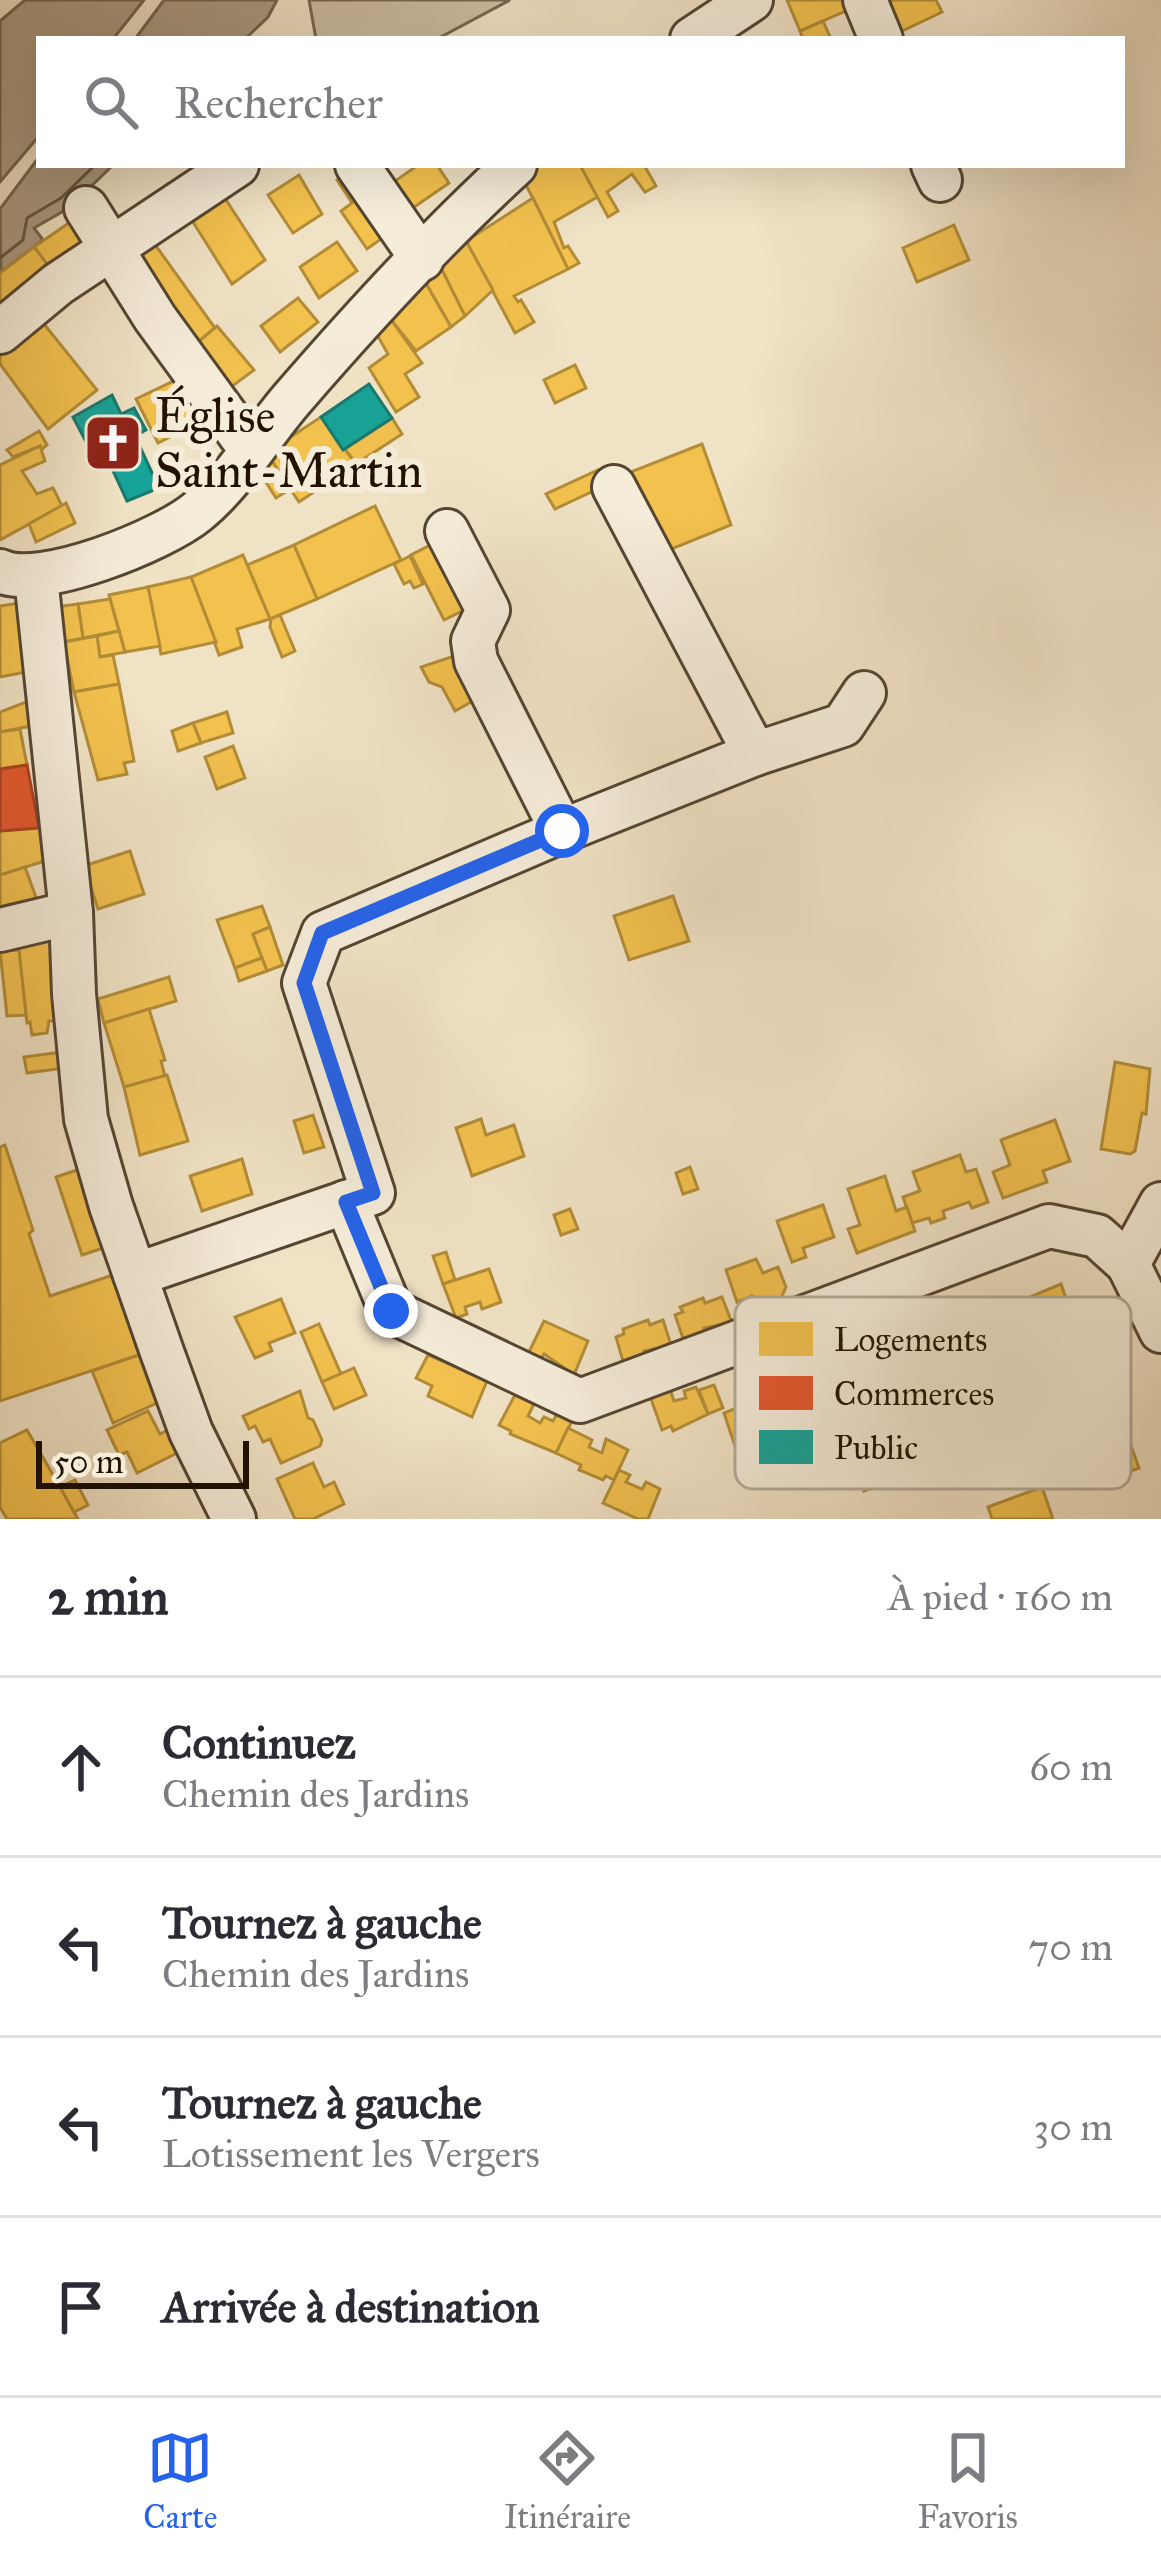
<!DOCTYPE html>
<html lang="fr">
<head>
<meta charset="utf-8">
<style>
	:root { --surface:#fff; --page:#f7f7f7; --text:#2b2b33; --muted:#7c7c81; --line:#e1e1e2; --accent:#2563eb }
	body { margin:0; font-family:"IM FELL Great Primer",serif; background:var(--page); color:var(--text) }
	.scale { position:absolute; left:36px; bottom:30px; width:213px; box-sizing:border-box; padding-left:12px; border:6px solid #211201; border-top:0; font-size:33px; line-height:42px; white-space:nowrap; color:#211201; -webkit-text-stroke:9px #f5ecd9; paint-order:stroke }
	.stop { position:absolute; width:36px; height:36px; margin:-27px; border:9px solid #2563eb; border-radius:50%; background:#fff }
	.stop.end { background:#2563eb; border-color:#fff; box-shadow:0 3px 12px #0008 }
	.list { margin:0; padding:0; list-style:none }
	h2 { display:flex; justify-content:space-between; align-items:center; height:156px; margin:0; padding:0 48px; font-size:51px }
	h2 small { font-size:39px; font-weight:400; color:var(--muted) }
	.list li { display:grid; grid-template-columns:78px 1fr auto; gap:36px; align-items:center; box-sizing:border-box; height:180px; padding:0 48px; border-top:3px solid var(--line) }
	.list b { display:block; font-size:45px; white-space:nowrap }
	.list p { margin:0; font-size:39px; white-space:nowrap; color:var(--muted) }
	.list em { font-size:39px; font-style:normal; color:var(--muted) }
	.icon { flex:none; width:66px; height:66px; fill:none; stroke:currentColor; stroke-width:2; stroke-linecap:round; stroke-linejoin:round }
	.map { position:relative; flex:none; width:1161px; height:1519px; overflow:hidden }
	.search { position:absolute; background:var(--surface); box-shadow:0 12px 48px #0002; left:36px; right:36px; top:36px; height:132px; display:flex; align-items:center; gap:30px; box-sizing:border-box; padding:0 42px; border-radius:0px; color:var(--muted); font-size:45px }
	.sheet { height:876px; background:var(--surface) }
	nav { display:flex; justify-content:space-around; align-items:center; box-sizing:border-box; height:168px; border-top:3px solid var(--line); background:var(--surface); font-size:33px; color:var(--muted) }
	nav a { display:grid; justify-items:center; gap:6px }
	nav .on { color:var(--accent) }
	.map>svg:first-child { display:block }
</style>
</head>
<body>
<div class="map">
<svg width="1161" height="1519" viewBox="0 0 1161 1519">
	<rect width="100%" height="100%" fill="#f0e2c5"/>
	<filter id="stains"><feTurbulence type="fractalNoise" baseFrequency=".00167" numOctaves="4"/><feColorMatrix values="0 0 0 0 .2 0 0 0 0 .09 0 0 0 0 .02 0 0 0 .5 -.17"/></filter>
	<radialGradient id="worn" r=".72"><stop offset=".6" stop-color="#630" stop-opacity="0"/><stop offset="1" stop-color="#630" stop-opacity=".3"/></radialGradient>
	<polygon fill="#cdbfa4" stroke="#776852" stroke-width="3" points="309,0 510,0 437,39 316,39"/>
	<g fill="#aa9b82" stroke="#73644e" stroke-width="3">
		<polygon points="25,0 144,0 113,39 39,39 39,136 0,182 0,21"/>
		<polygon points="164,0 277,0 268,17 245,39 135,39"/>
		<polygon points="39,157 39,165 113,165 69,208 34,228 43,240 1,272 0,209"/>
	</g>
	<g fill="#f2c14e" stroke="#b38c37" stroke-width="3">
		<polygon points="787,0 854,0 857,6 800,31"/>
		<polygon points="888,0 936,0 942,12 902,31"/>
		<polygon points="823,21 831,39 803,39 800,31"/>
		<polygon points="418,165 437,165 449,183 410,210 391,184"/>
		<polygon points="538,165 580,165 599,196 554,222 564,248 568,246 579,263 568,269 522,177"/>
		<polygon points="580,165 644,165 656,186 645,192 632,174 607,192 618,211 608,217"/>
		<polygon points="352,170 394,230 367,249 341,211 352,203 337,180"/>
		<polygon points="299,175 322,214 293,233 268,195"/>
		<polygon points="219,189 265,260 232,284 186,211"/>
		<polygon points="533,198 568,269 514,296 518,302 521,300 534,322 515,333 466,241"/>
		<polygon points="76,218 98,240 53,272 34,247"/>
		<polygon points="954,225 969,260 917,282 903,248"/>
		<polygon points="151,239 215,328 197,343 123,260"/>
		<polygon points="466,241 493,290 465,316 440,266"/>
		<polygon points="337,242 357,271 319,298 300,267"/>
		<polygon points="34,247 53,272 0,313 0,273"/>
		<polygon points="440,266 465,316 451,327 424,280"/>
		<polygon points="424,280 451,327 416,351 389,317"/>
		<polygon points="298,298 318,322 280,352 261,326"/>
		<polygon points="389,317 422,363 405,374 419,397 396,412 369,368 388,354 375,331"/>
		<polygon points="40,319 97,390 48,429 0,364 0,348"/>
		<polygon points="217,326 254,370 231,387 197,343"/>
		<polygon points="575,365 586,388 555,403 544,380"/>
		<polygon points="182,377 205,419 158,443 136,399"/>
		<polygon points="321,417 356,464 299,502 266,453"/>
		<polygon points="392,418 402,434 356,464 345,449"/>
		<polygon points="39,431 47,445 41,450 40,446 13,457 7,450"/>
		<polygon points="702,444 731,525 659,554 628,473"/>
		<polygon points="40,446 45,461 22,471 37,494 53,488 62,506 0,540 0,465"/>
		<polygon points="269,456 290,489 276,498 255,465"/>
		<polygon points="598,470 606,485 555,509 546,494"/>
		<polygon points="66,503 75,523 36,542 29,524"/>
		<polygon points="375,506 401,560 317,599 294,545"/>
		<polygon points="440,540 474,605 444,620 411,555"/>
		<polygon points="294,545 317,599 270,619 247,565"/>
		<polygon points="243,555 270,619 237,629 242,647 219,655 191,577"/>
		<polygon points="410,556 423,584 414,588 410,581 404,584 394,564"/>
		<polygon points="191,577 216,642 161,654 148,587"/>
		<polygon points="148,587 160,646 125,652 109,595"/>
		<polygon points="110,599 119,631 83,638 78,604"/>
		<polygon points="20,603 31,671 0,677 0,606"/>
		<polygon points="78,604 83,638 64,642 56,607"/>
		<polygon points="280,615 295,651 282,657 270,627 271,619"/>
		<polygon points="119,631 125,652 100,657 97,636"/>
		<polygon points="97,636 100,657 113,655 119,684 74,692 64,642"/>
		<polygon points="460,654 482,696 455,711 442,687 429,682 421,667"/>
		<polygon points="119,684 134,761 124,763 127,774 98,780 74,692"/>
		<polygon points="26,702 31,726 0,732 0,712"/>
		<polygon points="227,712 233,733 201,743 193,723"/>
		<polygon points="193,723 201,743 178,751 172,731"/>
		<polygon points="20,729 27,765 0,769 0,732"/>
		<polygon points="233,746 245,778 217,789 205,757"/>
		<polygon points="39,828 45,861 0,875 0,831"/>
		<polygon points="130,851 144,894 98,909 84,866"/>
		<polygon points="25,867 38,903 0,916 0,875"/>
		<polygon points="673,896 689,941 629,960 614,916"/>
		<polygon points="262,906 270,927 253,934 262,958 235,968 217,920"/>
		<polygon points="270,927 283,965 267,971 253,934"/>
		<polygon points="54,932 62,1021 49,1021 47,1033 32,1035 30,1022 27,1023 17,937"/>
		<polygon points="19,950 26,1015 7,1016 0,951"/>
		<polygon points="262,958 267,971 239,981 235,968"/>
		<polygon points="169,977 176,1001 104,1023 98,999"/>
		<polygon points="149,1009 165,1060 161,1061 165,1076 124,1087 104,1023"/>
		<polygon points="62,1052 64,1068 27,1073 24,1057"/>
		<polygon points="1115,1062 1150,1069 1146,1114 1142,1113 1135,1151 1130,1154 1101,1149"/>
		<polygon points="167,1075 188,1141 140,1155 124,1087"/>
		<polygon points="313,1115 324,1147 304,1153 294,1121"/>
		<polygon points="481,1119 486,1135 514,1125 524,1156 472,1176 456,1128"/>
		<polygon points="1055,1120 1070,1161 1043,1171 1047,1182 1003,1198 993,1172 1010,1165 1001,1140"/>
		<polygon points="5,1145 33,1230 29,1234 50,1296 113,1275 139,1355 0,1401 0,1147"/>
		<polygon points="960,1155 966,1172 976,1169 988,1202 972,1208 969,1202 943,1211 945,1218 931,1223 929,1218 912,1223 903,1197 920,1191 913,1172"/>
		<polygon points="242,1159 252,1194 202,1211 190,1176"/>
		<polygon points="690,1167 698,1189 683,1194 676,1173"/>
		<polygon points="83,1168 109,1246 82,1255 56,1177"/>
		<polygon points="885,1176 896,1211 907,1207 915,1231 857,1253 848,1229 860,1225 848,1189"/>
		<polygon points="823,1205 834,1237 803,1248 806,1257 792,1262 777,1221"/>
		<polygon points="570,1209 578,1229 561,1235 554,1215"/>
		<polygon points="446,1252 455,1280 443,1284 433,1256"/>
		<polygon points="756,1259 763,1273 778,1267 786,1287 777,1308 752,1296 737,1302 726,1270"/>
		<polygon points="489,1269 501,1302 482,1309 480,1302 465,1307 467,1314 456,1318 443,1284"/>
		<polygon points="1061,1284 1082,1344 1046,1357 1025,1299"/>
		<polygon points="722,1297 732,1323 704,1328 707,1340 686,1347 675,1315 683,1312 680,1307 703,1298 705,1303"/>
		<polygon points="281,1299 295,1333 269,1343 272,1351 255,1358 235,1317"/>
		<polygon points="648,1320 650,1325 663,1320 671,1345 644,1351 648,1360 625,1368 616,1337 624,1334 623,1329"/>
		<polygon points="544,1321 588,1341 574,1375 544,1354 541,1359 529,1352"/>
		<polygon points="319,1324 341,1374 322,1382 301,1332"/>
		<polygon points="139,1355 157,1403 113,1423 92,1371"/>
		<polygon points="428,1355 487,1381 472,1417 428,1396 432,1386 416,1378"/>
		<polygon points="354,1368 366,1395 334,1409 322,1382"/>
		<polygon points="714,1385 723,1408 708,1414 699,1390"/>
		<polygon points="782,1385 796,1426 735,1446 724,1413 739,1407 736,1401"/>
		<polygon points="696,1387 708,1414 673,1431 671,1426 662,1430 650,1396 670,1389 674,1401 686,1398 684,1391"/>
		<polygon points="300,1391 308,1418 313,1420 322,1440 320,1446 281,1463 270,1439 263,1442 255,1426 249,1429 243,1416"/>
		<polygon points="515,1395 534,1404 528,1416 540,1423 544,1417 553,1421 557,1414 572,1421 556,1453 510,1434 511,1431 499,1425"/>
		<polygon points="148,1411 160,1434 172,1428 181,1451 137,1473 127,1452 119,1455 107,1430"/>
		<polygon points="1114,1417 1119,1432 1125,1429 1139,1468 1098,1483 1089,1442 1078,1446 1073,1432"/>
		<polygon points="568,1428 592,1440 589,1447 602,1453 606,1439 628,1450 614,1480 606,1476 603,1480 579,1470 581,1465 556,1453"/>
		<polygon points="27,1430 60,1487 78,1519 7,1519 0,1507 0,1443"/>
		<polygon points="882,1448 892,1481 864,1491 854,1458"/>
		<polygon points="313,1463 324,1487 334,1482 344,1504 313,1519 295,1519 277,1479"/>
		<polygon points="619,1470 630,1475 626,1482 642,1489 646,1482 660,1489 648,1519 638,1519 603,1503"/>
		<polygon points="75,1480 88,1505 74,1512 60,1487"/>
		<polygon points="1042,1487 1053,1519 992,1519 988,1507"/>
	</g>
	<polygon fill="#e4572e" stroke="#aa4220" stroke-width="3" points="27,765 39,828 0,831 0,769"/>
	<g fill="#17a398" stroke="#1a786b" stroke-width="3">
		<polygon points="369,384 392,418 343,450 321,417"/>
		<polygon points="112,395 121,414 134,408 146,430 135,436 159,488 127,501 103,449 93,455 73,417"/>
	</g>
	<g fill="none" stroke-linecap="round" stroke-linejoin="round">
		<polyline stroke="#665642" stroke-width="3" points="0,258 23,240 27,218 61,198 95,165"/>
		<defs>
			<g id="minor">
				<polyline points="865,0 881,39"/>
				<polyline points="692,39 751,0"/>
				<polyline points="357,165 422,259"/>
				<polyline points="933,165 940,180"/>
				<polyline points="86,208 155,318 251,450"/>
				<polyline points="0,332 58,284 237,165"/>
				<polyline points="614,487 755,754"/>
				<polyline points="447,531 488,610 473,641 476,661 562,831"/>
				<path d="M0 571C40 590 163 540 197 512 234 482 261 435 292 399 362 318 436 237 515 165"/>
				<polyline points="36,577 71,913 74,994 86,1119 111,1206 162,1352 191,1432 234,1519"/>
				<polyline points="0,930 71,913"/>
				<polyline points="346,1202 391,1311 580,1401 1049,1226 1097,1236 1128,1264"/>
				<polyline points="1161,1204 1128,1264 1161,1331"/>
				<polyline points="135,1275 373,1193 304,983 323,933 562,831 755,754 843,725 864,693"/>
			</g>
		</defs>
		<use href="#minor" stroke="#554632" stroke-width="48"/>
		<use href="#minor" stroke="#f5ecd9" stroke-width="42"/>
	</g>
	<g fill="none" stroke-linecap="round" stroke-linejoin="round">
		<polyline stroke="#2563eb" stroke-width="15" points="391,1311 346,1202 373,1193 304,983 322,933 562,831"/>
	</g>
	<defs>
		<symbol id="church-square" viewBox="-11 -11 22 22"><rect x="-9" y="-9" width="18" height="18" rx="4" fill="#8f2418" stroke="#f5ecd9"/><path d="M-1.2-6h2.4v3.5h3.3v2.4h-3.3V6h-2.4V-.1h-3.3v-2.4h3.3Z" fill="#fff"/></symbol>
	</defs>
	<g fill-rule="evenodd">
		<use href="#church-square" x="80" y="410" width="66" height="66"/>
	</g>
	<g text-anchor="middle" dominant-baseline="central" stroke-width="12" stroke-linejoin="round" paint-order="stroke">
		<g font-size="48" fill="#211201" stroke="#f5ecd9" text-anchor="start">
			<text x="155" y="415">Église<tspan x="155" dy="55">Saint-Martin</tspan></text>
		</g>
	</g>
	<rect x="735" y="1297" width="396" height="192" rx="18" fill="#f5ecd9" stroke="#b5ab98" stroke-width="3"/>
	<rect x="759" y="1322" width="54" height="34" fill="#f2c14e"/>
	<rect x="759" y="1376" width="54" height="34" fill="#e4572e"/>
	<rect x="759" y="1430" width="54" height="34" fill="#17a398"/>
	<g font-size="33" fill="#211201">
		<text x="834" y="1351">Logements</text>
		<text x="834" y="1405">Commerces</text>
		<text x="834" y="1459">Public</text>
	</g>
	<rect width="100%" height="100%" filter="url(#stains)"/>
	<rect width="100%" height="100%" fill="url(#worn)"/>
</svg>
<div class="scale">50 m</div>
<div class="stop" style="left:562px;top:831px"></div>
<div class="stop end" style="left:391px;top:1311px"></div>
<div class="search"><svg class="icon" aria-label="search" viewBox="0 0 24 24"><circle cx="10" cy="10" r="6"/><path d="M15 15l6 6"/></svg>Rechercher</div>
</div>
<section class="sheet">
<h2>2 min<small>À pied · 160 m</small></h2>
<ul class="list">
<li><svg class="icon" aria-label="ahead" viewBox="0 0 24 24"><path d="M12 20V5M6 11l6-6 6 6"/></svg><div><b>Continuez</b><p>Chemin des Jardins</p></div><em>60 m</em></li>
<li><svg class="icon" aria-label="left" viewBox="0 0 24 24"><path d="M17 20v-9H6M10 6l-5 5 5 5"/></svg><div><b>Tournez à gauche</b><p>Chemin des Jardins</p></div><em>70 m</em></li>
<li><svg class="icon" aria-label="left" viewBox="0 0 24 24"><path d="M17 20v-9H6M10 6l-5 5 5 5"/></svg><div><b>Tournez à gauche</b><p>Lotissement les Vergers</p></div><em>30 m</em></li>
<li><svg class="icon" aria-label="arrive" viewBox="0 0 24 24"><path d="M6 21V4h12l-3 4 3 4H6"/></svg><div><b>Arrivée à destination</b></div></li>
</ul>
</section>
<nav>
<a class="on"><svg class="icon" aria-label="map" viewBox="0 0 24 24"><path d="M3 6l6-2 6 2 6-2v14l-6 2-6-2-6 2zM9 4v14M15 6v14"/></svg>Carte</a>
<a><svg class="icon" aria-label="directions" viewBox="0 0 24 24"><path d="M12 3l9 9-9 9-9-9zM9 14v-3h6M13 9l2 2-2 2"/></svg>Itinéraire</a>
<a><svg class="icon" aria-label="saved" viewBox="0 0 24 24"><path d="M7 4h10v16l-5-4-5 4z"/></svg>Favoris</a>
</nav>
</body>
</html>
